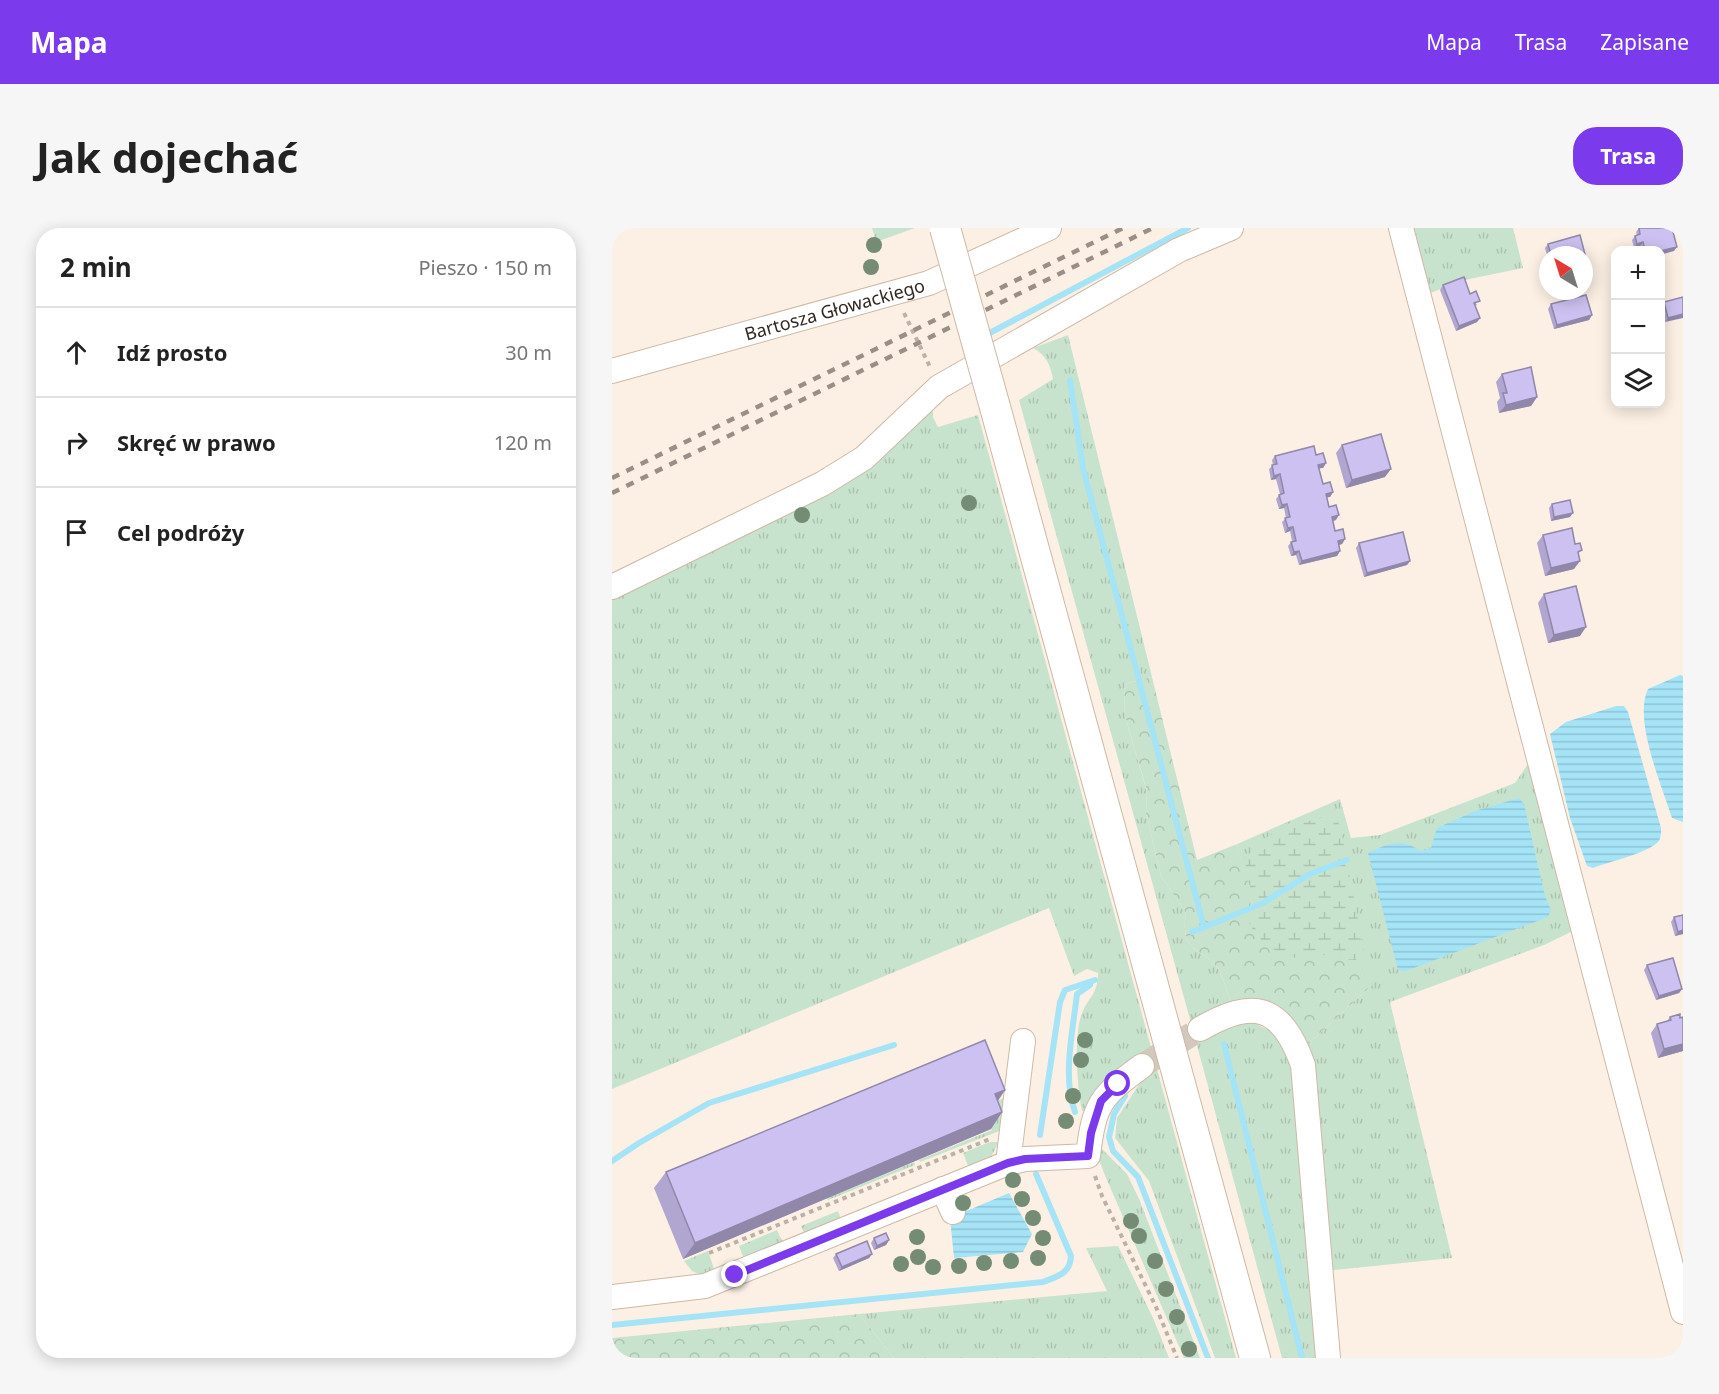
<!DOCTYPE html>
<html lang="pl">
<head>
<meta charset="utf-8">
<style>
	:root { --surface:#fff; --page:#f6f6f6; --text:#222; --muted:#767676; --line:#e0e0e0; --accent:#7c3aed }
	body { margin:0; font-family:"Noto Sans",sans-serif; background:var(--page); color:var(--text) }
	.controls { position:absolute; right:18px; top:18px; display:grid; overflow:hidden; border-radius:12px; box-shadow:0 3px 15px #0003 }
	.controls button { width:54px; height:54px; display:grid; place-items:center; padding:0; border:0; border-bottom:2px solid var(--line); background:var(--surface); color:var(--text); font:30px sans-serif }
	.compass { position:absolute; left:927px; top:18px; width:54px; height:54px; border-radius:50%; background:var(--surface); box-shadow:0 3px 15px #0003; rotate:322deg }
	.stop { position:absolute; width:18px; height:18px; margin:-14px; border:4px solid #7c3aed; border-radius:50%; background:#fff }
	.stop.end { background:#7c3aed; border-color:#fff; box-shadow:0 2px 6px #0008 }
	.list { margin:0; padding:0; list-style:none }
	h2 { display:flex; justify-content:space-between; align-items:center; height:78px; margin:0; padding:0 24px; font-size:26px }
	h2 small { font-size:20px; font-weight:400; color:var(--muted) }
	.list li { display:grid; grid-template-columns:39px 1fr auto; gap:18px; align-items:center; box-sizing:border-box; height:90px; padding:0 24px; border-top:2px solid var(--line) }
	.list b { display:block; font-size:22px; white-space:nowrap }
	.list em { font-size:20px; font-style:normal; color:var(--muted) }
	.icon { flex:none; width:33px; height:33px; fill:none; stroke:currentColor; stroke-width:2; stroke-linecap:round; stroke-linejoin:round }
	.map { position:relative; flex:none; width:1071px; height:1130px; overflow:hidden; border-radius:24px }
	header { display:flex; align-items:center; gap:36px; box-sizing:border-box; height:84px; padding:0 30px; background:var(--accent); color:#fff }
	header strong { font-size:28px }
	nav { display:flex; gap:33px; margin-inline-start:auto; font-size:21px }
	.intro { display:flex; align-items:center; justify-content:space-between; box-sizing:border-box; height:144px; padding:0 36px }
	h1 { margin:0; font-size:42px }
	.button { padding:15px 27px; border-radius:24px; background:var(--accent); color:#fff; font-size:21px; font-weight:700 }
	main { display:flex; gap:36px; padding:0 36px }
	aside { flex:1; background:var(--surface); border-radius:24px; box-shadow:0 3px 15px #0003 }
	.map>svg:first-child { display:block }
</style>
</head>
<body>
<header>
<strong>Mapa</strong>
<nav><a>Mapa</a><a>Trasa</a><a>Zapisane</a></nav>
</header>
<div class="intro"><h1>Jak dojechać</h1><a class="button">Trasa</a></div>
<main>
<aside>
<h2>2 min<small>Pieszo · 150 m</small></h2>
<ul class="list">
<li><svg class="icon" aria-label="ahead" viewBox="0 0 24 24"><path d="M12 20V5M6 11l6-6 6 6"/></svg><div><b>Idź prosto</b></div><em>30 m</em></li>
<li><svg class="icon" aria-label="right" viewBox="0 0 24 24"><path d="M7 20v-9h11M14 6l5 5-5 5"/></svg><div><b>Skręć w prawo</b></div><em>120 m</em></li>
<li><svg class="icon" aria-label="arrive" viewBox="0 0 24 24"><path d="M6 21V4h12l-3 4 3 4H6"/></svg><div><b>Cel podróży</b></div></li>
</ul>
</aside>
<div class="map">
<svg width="1071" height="1130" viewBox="0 0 1071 1130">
	<defs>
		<pattern id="grass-tufts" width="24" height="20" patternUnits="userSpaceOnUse" patternTransform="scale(1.5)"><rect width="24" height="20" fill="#c8e3cd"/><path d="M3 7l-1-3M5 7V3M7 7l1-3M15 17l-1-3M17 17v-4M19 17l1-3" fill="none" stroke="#acc3b0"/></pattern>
		<pattern id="forest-crowns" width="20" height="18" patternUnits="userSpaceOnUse" patternTransform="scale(1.5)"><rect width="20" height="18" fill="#c8e3cd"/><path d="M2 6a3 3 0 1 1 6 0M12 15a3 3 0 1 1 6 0" fill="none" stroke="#acc3b0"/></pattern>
		<pattern id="wetland-marsh" width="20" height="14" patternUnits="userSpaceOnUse" patternTransform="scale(1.5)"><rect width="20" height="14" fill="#c8e3cd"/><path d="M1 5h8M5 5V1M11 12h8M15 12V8" fill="none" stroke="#acc3b0"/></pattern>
		<pattern id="water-rules" width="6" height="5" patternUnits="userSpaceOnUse" patternTransform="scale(1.5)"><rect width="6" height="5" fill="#a5e3f6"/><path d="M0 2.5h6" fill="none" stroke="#8ec3d3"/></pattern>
	</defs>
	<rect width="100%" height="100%" fill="#fcf0e4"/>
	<g fill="url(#grass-tufts)">
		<polygon points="260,0 303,0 264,14"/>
		<polygon points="801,0 901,0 911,40 848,53 814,67"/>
		<path d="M456 107 540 449 512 456 513 488 535 564 534 585 549 648 574 685C567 727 593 719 607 742 612 752 615 764 619 774L579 795 407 172 441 151C438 136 434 127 421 120Z"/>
		<path d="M321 171V189L326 199 366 187 624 1130H603L537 953 503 910 505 890 534 846 477 883H470C465 861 462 809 469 788 475 769 486 768 486 745L475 741 462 748 437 680 0 861V365L132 300Z"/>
		<polygon points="918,533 963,702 932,717 778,774 840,1030 713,1043 695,817 760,757 639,669 625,616 728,571 739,610 768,607 903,555"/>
		<polygon points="641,794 662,805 684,840 708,1130 670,1130 584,814 601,806 606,799"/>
		<polygon points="394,869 390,902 308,934 307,932 380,902 373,884 381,875"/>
		<polygon points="378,914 387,914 379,929 357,940 351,925"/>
		<polygon points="486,917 515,946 528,973 588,1130 572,1130 492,945 484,924"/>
		<polygon points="302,934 303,937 216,972 215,970"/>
		<polygon points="226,983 230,994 193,1007 189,998"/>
		<polygon points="165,1002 171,1015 132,1031 127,1018"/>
		<polygon points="506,1018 542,1092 557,1130 282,1130 247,1086 495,1063 474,1020"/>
		<polygon points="96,1023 102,1041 89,1047 80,1043 72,1033"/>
	</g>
	<g fill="url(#forest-crowns)">
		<path d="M540 449 585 632 625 616 640 669 686 730 722 725 731 732H744L760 757 695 817C671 783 665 768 619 774 615 764 612 752 607 742 593 719 567 727 574 685L549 648 534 585 535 563 513 488 512 456Z"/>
		<polygon points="247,1086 282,1130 0,1130 0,1110"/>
	</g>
	<path fill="url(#wetland-marsh)" d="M720 587 728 597 752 723 744 732H731L722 725C710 727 697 731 685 730 664 728 635 706 635 683 635 679 639 674 639 670 641 653 627 645 638 626 652 601 695 594 720 587Z"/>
	<g fill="url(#water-rules)">
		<path d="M1068 447 1071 448V594L1060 590C1050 558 1021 492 1036 461Z"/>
		<path d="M1004 478H1012L1016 484 1049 600C1049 605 1049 611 1046 614 1036 625 996 634 981 640L975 638 958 590 938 506 954 494Z"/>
		<path d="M907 570 912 576 933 668 939 682 936 689 794 743 786 742 756 625C775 616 790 609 808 623L819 620 825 600 863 583Z"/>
		<polygon points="397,965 420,1006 411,1024 342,1030 338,990"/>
	</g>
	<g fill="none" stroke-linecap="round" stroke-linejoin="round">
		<g stroke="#a5e3f6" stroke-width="6">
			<polyline points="372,108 576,0"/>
			<polyline points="458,152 471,240 592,699"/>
			<polyline points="580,704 649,676 698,646 735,632"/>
			<polyline points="612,816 690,1130"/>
			<polyline points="513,868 502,886 497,909 501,923 526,949 596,1130"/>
			<path d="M463 884C450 849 461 802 465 766L478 757"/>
			<polyline points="428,907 448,774 453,762 483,752"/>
			<polyline points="0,933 27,915 97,875 282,817"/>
			<path d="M0 1097 431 1054C446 1048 458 1046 459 1028L424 946"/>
		</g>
		<polyline stroke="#d3c8bd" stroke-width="24" stroke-dasharray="24 12" stroke-linecap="butt" points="530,838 588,801"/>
		<defs>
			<g id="minor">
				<polyline points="789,0 1071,1084"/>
				<path id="s1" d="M0 143 317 55 437 0"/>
				<polyline points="0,359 210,256 252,230 327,159 567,22 619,0"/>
				<path d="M588 801C641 770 669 776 691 837L716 1130"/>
				<polyline points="396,935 411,813"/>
				<polyline points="331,961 341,984"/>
				<path d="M0 1069 93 1058 396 935 413 931 476 928C482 875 489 868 530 838"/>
			</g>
			<polyline id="major" points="383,179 643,1130"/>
		</defs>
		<use href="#minor" stroke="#cdb9a6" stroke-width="26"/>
		<use href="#major" stroke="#cdb9a6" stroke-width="32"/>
		<g stroke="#bcb1a7" stroke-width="4" stroke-dasharray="4.5 4.5" stroke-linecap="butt">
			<polyline points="292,85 318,139"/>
			<polyline points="483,948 490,968 544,1079 565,1130"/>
			<polyline points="97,1025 378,911"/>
		</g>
		<use href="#minor" stroke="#fff" stroke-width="24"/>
		<use href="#major" stroke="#fff" stroke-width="30"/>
		<g stroke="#9a8f86" stroke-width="4.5" stroke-dasharray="8 8" stroke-linecap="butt">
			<polyline points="0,250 511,0"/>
			<polyline points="0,265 541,0"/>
		</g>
		<defs>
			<polyline id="major-bridge" points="333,0 383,179"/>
		</defs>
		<use href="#major-bridge" stroke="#cdb9a6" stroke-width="32" stroke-linecap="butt"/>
		<use href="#major-bridge" stroke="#fff" stroke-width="30"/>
	</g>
	<g fill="#748b74">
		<circle cx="262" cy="17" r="8"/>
		<circle cx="259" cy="39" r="8"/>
		<circle cx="357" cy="275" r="8"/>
		<circle cx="190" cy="287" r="8"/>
		<circle cx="473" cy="812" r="8"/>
		<circle cx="469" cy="832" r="8"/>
		<circle cx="461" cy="868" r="8"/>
		<circle cx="454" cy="893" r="8"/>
		<circle cx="401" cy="952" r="8"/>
		<circle cx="410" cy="971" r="8"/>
		<circle cx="351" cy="975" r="8"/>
		<circle cx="421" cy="990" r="8"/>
		<circle cx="519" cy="993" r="8"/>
		<circle cx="527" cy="1008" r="8"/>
		<circle cx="305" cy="1009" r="8"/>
		<circle cx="431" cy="1010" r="8"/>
		<circle cx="306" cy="1029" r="8"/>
		<circle cx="426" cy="1030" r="8"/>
		<circle cx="399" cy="1033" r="8"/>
		<circle cx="543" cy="1033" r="8"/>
		<circle cx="372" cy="1035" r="8"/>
		<circle cx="289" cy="1036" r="8"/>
		<circle cx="347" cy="1038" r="8"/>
		<circle cx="321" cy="1039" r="8"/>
		<circle cx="554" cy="1061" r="8"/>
		<circle cx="565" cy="1089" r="8"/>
		<circle cx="577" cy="1121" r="8"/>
	</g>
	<g fill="#b0a6cf">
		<polygon points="1027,0 1062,23 1029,22 1028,18 1022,20 1020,12 1023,8 1025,7 1024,4"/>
		<polygon points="968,7 976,38 973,42 972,42 972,27 936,27 936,30 933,20 936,16"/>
		<polygon points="831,57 858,66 865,77 863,78 868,90 865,94 844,103 828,62"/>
		<polygon points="1071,69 1053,94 1049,78 1052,74"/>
		<polygon points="939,76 980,87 977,92 942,101 936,81"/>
		<polygon points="890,146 925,169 919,178 887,185 885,174 888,170 884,154"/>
		<polygon points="730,217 773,249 734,260 724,225"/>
		<polygon points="704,227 714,235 711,240 707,240 711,256 721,264 718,269 715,269 717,279 724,292 721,293 723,303 733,311 730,316 727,317 728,323 725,328 687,337 684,327 679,328 676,318 680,313 678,303 673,305 670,294 674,290 672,280 667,281 664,271 668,266 664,251 659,252 657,241 661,237 660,232 663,228"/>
		<polygon points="940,276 958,289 939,293 937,280"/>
		<polygon points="931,307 966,328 962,341 933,348 925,315"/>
		<polygon points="747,315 798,333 795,337 752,349 744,320"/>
		<polygon points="932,366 968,408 936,415 926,375"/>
		<polygon points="1062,689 1071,706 1063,708 1059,694"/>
		<polygon points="1035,737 1070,761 1067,765 1044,772 1032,742"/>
		<polygon points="1058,789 1068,790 1071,823 1046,830 1039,805 1045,796 1055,793"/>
		<polygon points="393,862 386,873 390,884 379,901 71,1031 42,960 54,944"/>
		<polygon points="262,1010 277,1012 274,1017 262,1022 259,1015"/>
		<polygon points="224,1026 260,1026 257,1030 227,1043 221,1030"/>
	</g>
	<g fill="#9087a9">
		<polygon points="1031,14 1028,18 1022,20 1025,16"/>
		<polygon points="1065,19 1062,23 1048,27 1048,23"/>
		<polygon points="1071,86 1071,90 1053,94 1056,90"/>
		<polygon points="980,87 977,92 942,101 945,97"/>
		<polygon points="868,90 865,94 844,103 847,98"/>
		<polygon points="925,169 919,178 887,185 894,177"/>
		<polygon points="714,235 711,240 703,241 706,237"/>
		<polygon points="779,241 773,249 734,260 740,252"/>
		<polygon points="668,246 664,251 659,252 662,248"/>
		<polygon points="721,264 718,269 711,270 714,266"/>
		<polygon points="675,276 672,280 667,281 670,277"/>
		<polygon points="961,285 958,289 939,293 942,289"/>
		<polygon points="727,287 724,292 717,294 720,289"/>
		<polygon points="681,299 678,303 673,305 676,300"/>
		<polygon points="733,311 730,316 723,318 726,313"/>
		<polygon points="687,323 684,327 679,328 682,324"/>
		<polygon points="728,323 725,328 687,337 690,333"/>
		<polygon points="798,333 795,337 752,349 755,345"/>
		<polygon points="968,333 962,341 933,348 939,340"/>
		<polygon points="974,399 968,408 936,415 942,407"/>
		<polygon points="1071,702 1071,706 1063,708 1066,704"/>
		<polygon points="1070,761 1067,765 1044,772 1047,768"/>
		<polygon points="1071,816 1071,823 1046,830 1052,821"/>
		<polygon points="393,862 382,878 383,866"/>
		<polygon points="390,884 379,901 71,1031 83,1015"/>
		<polygon points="277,1012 274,1017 262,1022 265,1018"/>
		<polygon points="260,1026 257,1030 227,1043 230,1039"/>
	</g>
	<g fill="#cdc1f1" stroke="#9087a9" stroke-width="1.5">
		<polygon points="1027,0 1060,0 1065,19 1048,23 1048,22 1033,22 1031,14 1025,16 1023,8 1028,6"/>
		<polygon points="968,7 976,38 972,39 972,27 939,27 936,16"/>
		<polygon points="852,49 858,66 864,63 868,73 862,75 868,90 847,98 831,57"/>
		<polygon points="974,67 980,87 945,97 939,76"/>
		<polygon points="1071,69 1071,86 1056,90 1052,74"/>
		<polygon points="919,139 925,169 894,177 891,165 895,165 890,146"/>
		<polygon points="769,206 779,241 740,252 730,217"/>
		<polygon points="702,218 704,227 711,225 714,235 706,237 711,256 718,254 721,264 714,266 717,279 724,277 727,287 720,289 723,303 731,301 733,311 726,313 728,323 690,333 687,323 682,324 679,314 684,313 681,299 676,300 673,290 678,289 675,276 670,277 667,267 672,265 668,246 662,248 660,237 665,236 663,228"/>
		<polygon points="958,272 961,285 942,289 940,276"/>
		<polygon points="960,300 963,316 968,315 970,322 966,324 968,333 939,340 931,307"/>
		<polygon points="791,304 798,333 755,345 747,315"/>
		<polygon points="964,358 974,399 942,407 932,366"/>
		<polygon points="1071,687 1071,702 1066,704 1062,689"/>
		<polygon points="1061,730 1070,761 1047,768 1035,737"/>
		<polygon points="1068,786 1068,790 1071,789 1071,816 1052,821 1045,796 1059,792 1058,789"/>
		<polygon points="373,812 393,862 383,866 390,884 83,1015 54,944"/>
		<polygon points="274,1005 277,1012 265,1018 262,1010"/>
		<polygon points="255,1013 260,1026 230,1039 224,1026"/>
	</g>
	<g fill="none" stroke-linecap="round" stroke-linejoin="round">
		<polyline stroke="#7c3aed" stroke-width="8" points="123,1047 396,935 413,931 476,928 479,905 489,873 506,856"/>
	</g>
	<g text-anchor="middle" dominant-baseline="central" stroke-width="4.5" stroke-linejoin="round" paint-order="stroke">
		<g font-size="18" fill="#312922" stroke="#fff">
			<text stroke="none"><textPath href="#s1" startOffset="231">Bartosza Głowackiego</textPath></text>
		</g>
	</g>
</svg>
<div class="controls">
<button>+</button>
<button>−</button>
<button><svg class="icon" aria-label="layers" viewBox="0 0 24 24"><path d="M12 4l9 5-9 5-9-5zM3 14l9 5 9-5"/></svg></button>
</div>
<svg class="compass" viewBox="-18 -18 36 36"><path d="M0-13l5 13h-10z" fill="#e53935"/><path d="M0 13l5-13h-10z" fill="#767676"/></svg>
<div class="stop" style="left:506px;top:856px"></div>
<div class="stop end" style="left:123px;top:1047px"></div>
</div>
</main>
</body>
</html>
